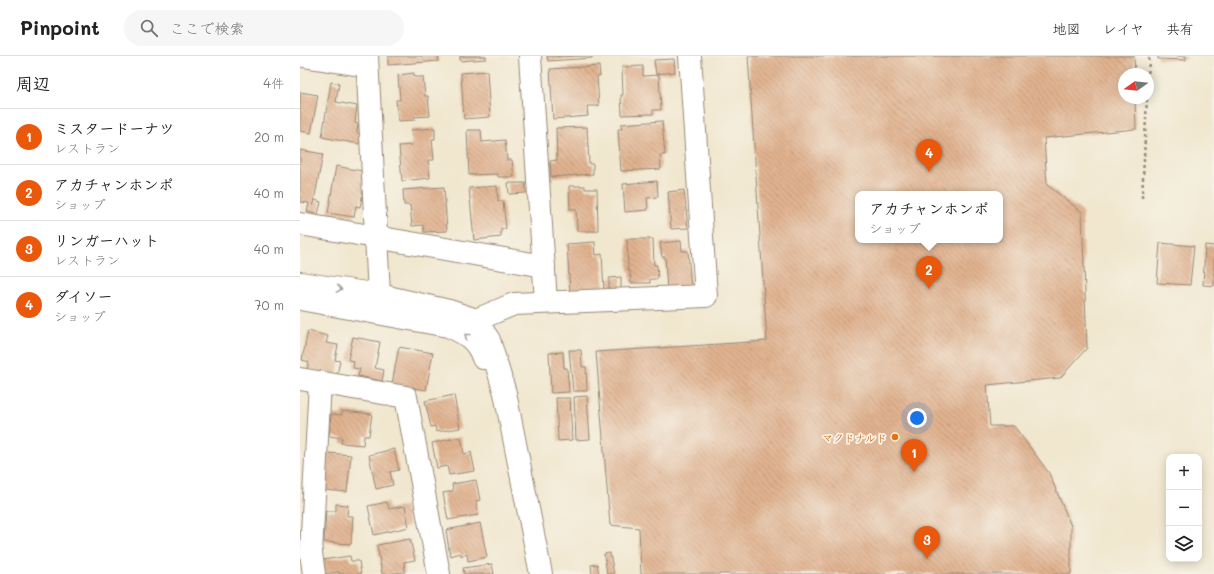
<!DOCTYPE html>
<html lang="ja">
<head>
<meta charset="utf-8">
<style>
	:root { --surface:#fff; --page:#f6f6f6; --text:#222; --muted:#767676; --line:#e0e0e0; --accent:#ea580c }
	body { margin:0; font-family:Mali,"Klee One",sans-serif; background:var(--page); color:var(--text) }
	.controls { position:absolute; right:12px; bottom:12px; display:grid; overflow:hidden; border-radius:8px; box-shadow:0 2px 10px #0003 }
	.controls button { width:36px; height:36px; display:grid; place-items:center; padding:0; border:0; border-bottom:1px solid var(--line); background:var(--surface); color:var(--text); font:20px sans-serif }
	.compass { position:absolute; left:818px; top:12px; width:36px; height:36px; border-radius:50%; background:var(--surface); box-shadow:0 2px 10px #0003; rotate:255deg }
	.you { position:absolute; left:617px; top:362px; width:14px; height:14px; margin:-10px; border:3px solid #fff; border-radius:50%; background:#1a73e8; box-shadow:0 0 0 6px #1a73e833 }
	.badge { display:grid; place-items:center; width:26px; height:26px; border-radius:50%; background:var(--accent); color:#fff; font-size:13px; font-weight:700 }
	.pin { position:absolute; translate:-50% -33px; filter:drop-shadow(0 1px 2px #0008) }
	.pin::after { content:''; position:absolute; top:21px; width:14px; height:12px; background:inherit; clip-path:polygon(0 0,100% 0,50% 100%) }
	.popup { position:absolute; left:555px; top:135px; width:148px; height:52px; box-sizing:border-box; display:grid; place-content:center; border-radius:8px; background:var(--surface); filter:drop-shadow(0 1px 3px #0005); font-size:13px; white-space:nowrap; color:var(--muted) }
	.popup b { font-size:15px; color:var(--text) }
	.popup::after { content:''; position:absolute; left:50%; top:100%; margin-left:-8px; border:8px solid transparent; border-top-color:var(--surface) }
	.list { margin:0; padding:0; list-style:none }
	h2 { display:flex; justify-content:space-between; align-items:center; height:52px; margin:0; padding:0 16px; font-size:17px }
	h2 small { font-size:13px; font-weight:400; color:var(--muted) }
	.list li { display:grid; grid-template-columns:26px 1fr auto; gap:12px; align-items:center; box-sizing:border-box; height:56px; padding:0 16px; border-top:1px solid var(--line) }
	.list b { display:block; font-size:15px; white-space:nowrap }
	.list p { margin:0; font-size:13px; white-space:nowrap; color:var(--muted) }
	.list em { font-size:13px; font-style:normal; color:var(--muted) }
	.icon { flex:none; width:22px; height:22px; fill:none; stroke:currentColor; stroke-width:2; stroke-linecap:round; stroke-linejoin:round }
	.map { position:relative; flex:none; width:914px; height:518px; overflow:hidden }
	header { display:flex; align-items:center; gap:24px; box-sizing:border-box; height:56px; padding:0 20px; background:var(--surface); border-bottom:1px solid var(--line) }
	header strong { font-size:19px }
	nav { display:flex; gap:22px; margin-inline-start:auto; font-size:14px }
	.search { width:280px; height:36px; background:var(--page); display:flex; align-items:center; gap:10px; box-sizing:border-box; padding:0 14px; border-radius:22px; color:var(--muted); font-size:15px }
	main { display:flex }
	aside { flex:1; background:var(--surface) }
	.map>svg:first-child { display:block }
</style>
</head>
<body>
<header>
<strong>Pinpoint</strong>
<div class="search"><svg class="icon" aria-label="search" viewBox="0 0 24 24"><circle cx="10" cy="10" r="6"/><path d="M15 15l6 6"/></svg>ここで検索</div>
<nav><a>地図</a><a>レイヤ</a><a>共有</a></nav>
</header>
<main>
<aside>
<h2>周辺<small>4件</small></h2>
<ul class="list">
<li><span class="badge">1</span><div><b>ミスタードーナツ</b><p>レストラン</p></div><em>20 m</em></li>
<li><span class="badge">2</span><div><b>アカチャンホンポ</b><p>ショップ</p></div><em>40 m</em></li>
<li><span class="badge">3</span><div><b>リンガーハット</b><p>レストラン</p></div><em>40 m</em></li>
<li><span class="badge">4</span><div><b>ダイソー</b><p>ショップ</p></div><em>70 m</em></li>
</ul>
</aside>
<div class="map">
<svg width="914" height="518" viewBox="0 0 914 518">
	<defs>
		<pattern id="building-back-hatch" width="6" height="6" patternUnits="userSpaceOnUse"><rect width="6" height="6" fill="#e1b390"/><path d="M-1 5l2 2M0 0l6 6M5-1l2 2" fill="none" stroke="#b89275"/></pattern>
	</defs>
	<rect width="100%" height="100%" fill="#f7f3e8"/>
	<filter id="ink" filterUnits="userSpaceOnUse"><feTurbulence type="fractalNoise" baseFrequency=".025" numOctaves="2"/><feDisplacementMap in="SourceGraphic" scale="8" xChannelSelector="R" yChannelSelector="G"/><feConvolveMatrix kernelMatrix="1 2 1 2 8 2 1 2 1" color-interpolation-filters="sRGB"/></filter>
	<filter id="wash" filterUnits="userSpaceOnUse"><feTurbulence type="fractalNoise" baseFrequency=".012" numOctaves="4" result="noise"/><feDisplacementMap in="SourceGraphic" scale="16" xChannelSelector="R" yChannelSelector="G"/><feGaussianBlur stdDeviation="0.9" result="paint"/><feColorMatrix in="noise" values="0 0 0 0 0 0 0 0 0 0 0 0 0 0 0 0 0 1.4 0 .05"/><feComposite in="paint" operator="in"/></filter>
	<g filter="url(#wash)">
		<rect width="100%" height="100%" fill="#f1e7cf"/>
		<g id="blocks">
			<g fill="url(#building-back-hatch)" fill-rule="evenodd">
				<polygon points="88,0 138,0 139,5 88,9"/>
				<polygon points="160,0 186,0 186,3 160,5"/>
				<polygon points="247,0 292,0 292,2 248,5"/>
				<path d="M448 0H834L835 18H824V42H835L836 73 744 82 747 129 782 156 787 292 760 322 687 329 690 370H714L749 417 771 470V518H341L339 472 310 469 296 296 467 285ZM558 138H700V184H558Z"/>
				<polygon points="858,0 886,0 886,4 858,3"/>
				<polygon points="374,3 375,16 356,18 354,4"/>
				<polygon points="299,10 300,20 297,20 299,50 287,50 288,60 253,63 250,13"/>
				<polygon points="343,10 343,20 359,19 361,54 353,54 353,58 322,59 321,39 323,39 322,11"/>
				<polygon points="187,15 190,61 164,63 161,17"/>
				<polygon points="114,17 114,21 123,21 125,40 128,40 130,60 114,61 115,64 98,65 96,44 100,44 98,19"/>
				<polygon points="31,26 39,28 36,46 57,50 55,67 58,68 57,77 61,78 59,88 22,81"/>
				<polygon points="0,36 18,39 11,77 0,75"/>
				<polygon points="362,65 365,99 360,99 361,113 321,115 318,73 322,73 321,68"/>
				<polygon points="287,71 289,108 293,108 293,118 251,121 250,105 257,104 256,72"/>
				<polygon points="135,72 135,83 132,83 134,104 128,104 130,122 102,125 99,90 112,89 111,74"/>
				<polygon points="167,74 181,74 182,86 205,84 207,104 212,104 214,121 198,121 198,118 169,119"/>
				<polygon points="0,94 23,98 13,150 15,144 21,146 18,158 7,156 9,147 0,146"/>
				<polygon points="36,110 67,116 60,151 56,150 54,161 28,157"/>
				<polygon points="357,125 358,141 347,142 348,154 325,156 323,128"/>
				<polygon points="208,127 225,127 226,137 209,138"/>
				<polygon points="197,130 198,145 203,145 206,173 201,173 201,181 174,184 169,132"/>
				<polygon points="269,130 285,130 285,133 297,133 298,175 277,175 276,153 270,153"/>
				<polygon points="144,131 147,175 124,176 123,169 112,170 110,149 104,149 103,134"/>
				<polygon points="384,134 388,172 371,173 368,136"/>
				<polygon points="327,183 353,183 354,209 357,209 358,223 350,223 350,227 331,227 330,215 328,215"/>
				<polygon points="381,185 382,195 388,195 391,233 367,235 365,201 362,201 360,187"/>
				<polygon points="295,186 296,199 302,198 304,235 270,237 267,188"/>
				<polygon points="860,187 894,190 890,229 857,227"/>
				<polygon points="905,189 914,190 914,230 903,229"/>
				<polygon points="321,221 321,236 309,236 309,222"/>
				<polygon points="8,275 28,280 26,287 38,289 35,304 40,305 37,319 7,313 9,306 2,304"/>
				<polygon points="53,281 80,286 75,312 84,314 82,325 58,320 60,313 53,312 54,305 48,304"/>
				<polygon points="99,291 133,297 126,334 92,328"/>
				<polygon points="269,294 281,294 282,311 286,311 287,335 273,335"/>
				<polygon points="263,296 264,312 267,312 269,336 251,337 249,297"/>
				<polygon points="154,339 160,372 136,376 135,370 131,371 125,345"/>
				<polygon points="287,340 290,383 276,384 274,341"/>
				<polygon points="256,342 270,342 272,384 258,385"/>
				<polygon points="42,355 72,358 69,380 64,380 63,389 41,387 42,382 29,380 31,358 42,359"/>
				<polygon points="161,381 164,398 171,396 175,415 149,419 147,410 137,412 132,387"/>
				<polygon points="94,393 99,414 90,416 93,429 76,433 69,399"/>
				<polygon points="28,397 51,399 47,436 24,434"/>
				<polygon points="176,424 180,444 176,445 178,459 148,464 143,437 153,435 152,428"/>
				<polygon points="87,446 89,453 105,450 109,471 74,479 68,450"/>
				<polygon points="36,448 48,449 47,460 53,460 51,488 24,486 26,455 36,455"/>
				<polygon points="180,467 187,501 168,505 167,498 161,500 161,497 150,500 146,474"/>
				<polygon points="110,483 115,504 104,506 105,516 82,518 77,489"/>
				<polygon points="310,497 314,518 307,518 304,498"/>
				<polygon points="50,500 51,505 59,505 61,518 40,518 39,516 24,518 22,504"/>
				<polygon points="192,508 194,518 164,518 163,512"/>
				<polygon points="297,508 299,518 292,518 291,509"/>
			</g>
		</g>
	</g>
	<g filter="url(#ink)">
		<use href="#blocks" fill-opacity="0" stroke="#968876" stroke-width="1"/>
		<g fill="none" stroke-linecap="round" stroke-linejoin="round">
			<defs>
				<g id="street">
					<polyline points="3,0 67,10"/>
					<polyline points="67,0 79,239"/>
					<polyline points="230,0 246,246"/>
					<polyline points="0,168 244,210"/>
					<polyline points="176,264 214,248 406,240 390,0"/>
					<polyline points="0,323 106,341 139,518"/>
					<polyline points="14,518 11,497 20,326"/>
				</g>
				<g id="secondary">
					<polyline points="0,227 79,239 149,255 176,264 189,284 205,337 241,518"/>
					<path d="M0 243 148 270C165 277 177 284 183 302"/>
				</g>
			</defs>
			<use href="#street" stroke="#968876" stroke-width="24"/>
			<use href="#secondary" stroke="#968876" stroke-width="24"/>
			<g stroke="#968876" stroke-width="2.5" stroke-dasharray="3 3" stroke-linecap="butt">
				<polyline points="848,29 849,0"/>
				<polyline points="842,142 847,42"/>
			</g>
			<use href="#street" stroke="#fff" stroke-width="22"/>
			<use href="#secondary" stroke="#fff" stroke-width="22"/>
		</g>
		<defs><path id="oneway-chevron" d="M-2-3.5L2.5 0L-2 3.5" fill="none" stroke-width="1.6" stroke-linecap="round" stroke-linejoin="round"/></defs>
		<g stroke="#a79f9a">
			<use href="#oneway-chevron" transform="translate(39 233) rotate(9)"/>
			<use href="#oneway-chevron" transform="translate(167 280) rotate(-142)"/>
		</g>
	</g>
	<circle fill="#e8710a" stroke="#f7f3e8" stroke-width="1.5" cx="595" cy="381" r="4"/>
	<g text-anchor="middle" dominant-baseline="central" stroke-width="3.5" stroke-linejoin="round" paint-order="stroke">
		<g font-size="11" fill="#c56008" stroke="#f7f3e8" text-anchor="end">
			<text x="587" y="381">マクドナルド</text>
		</g>
	</g>
</svg>
<div class="controls">
<button>+</button>
<button>−</button>
<button><svg class="icon" aria-label="layers" viewBox="0 0 24 24"><path d="M12 4l9 5-9 5-9-5zM3 14l9 5 9-5"/></svg></button>
</div>
<svg class="compass" viewBox="-18 -18 36 36"><path d="M0-13l5 13h-10z" fill="#e53935"/><path d="M0 13l5-13h-10z" fill="#767676"/></svg>
<div class="you"></div>
<div class="pin badge" style="left:614px;top:416px">1</div>
<div class="pin badge" style="left:629px;top:233px">2</div>
<div class="popup"><b>アカチャンホンポ</b>ショップ</div>
<div class="pin badge" style="left:627px;top:503px">3</div>
<div class="pin badge" style="left:629px;top:116px">4</div>
</div>
</main>
</body>
</html>
